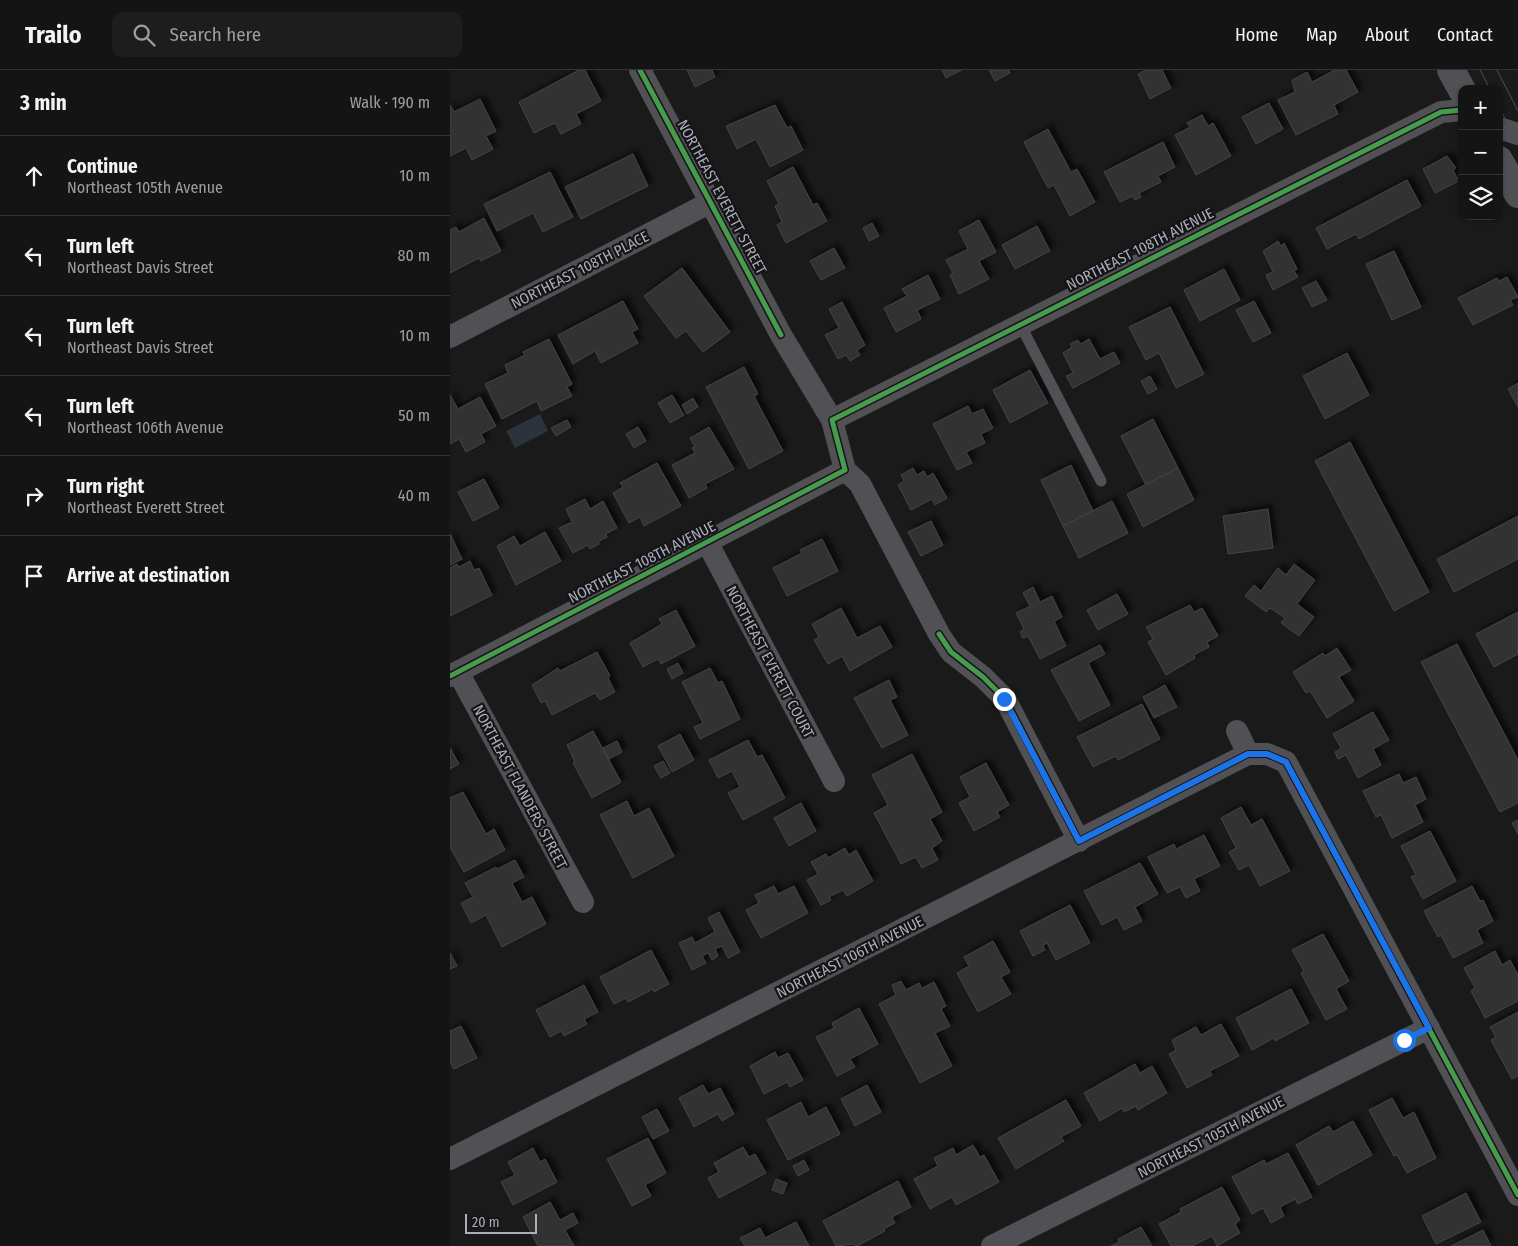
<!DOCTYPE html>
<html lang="en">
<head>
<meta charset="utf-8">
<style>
	:root { --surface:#141414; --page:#1d1d1d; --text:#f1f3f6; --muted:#9d9ea0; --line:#333334 }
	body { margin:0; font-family:"Fira Sans Condensed",sans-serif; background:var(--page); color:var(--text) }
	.controls { position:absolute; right:15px; top:15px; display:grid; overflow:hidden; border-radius:10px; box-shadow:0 1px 4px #0004 }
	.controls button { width:45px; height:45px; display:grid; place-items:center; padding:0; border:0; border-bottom:1px solid var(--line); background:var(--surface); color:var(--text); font:25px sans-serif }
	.scale { position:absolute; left:15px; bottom:12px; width:72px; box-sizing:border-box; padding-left:5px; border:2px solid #acaebb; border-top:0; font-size:14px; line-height:18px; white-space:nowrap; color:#acaebb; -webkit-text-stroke:4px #151417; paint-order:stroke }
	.stop { position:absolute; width:15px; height:15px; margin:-11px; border:4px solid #1a73e8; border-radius:50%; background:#fff }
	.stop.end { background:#1a73e8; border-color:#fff; box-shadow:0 1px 5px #0008 }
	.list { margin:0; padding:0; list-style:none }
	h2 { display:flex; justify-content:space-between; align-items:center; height:65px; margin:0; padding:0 20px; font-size:21px }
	h2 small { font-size:16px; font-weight:400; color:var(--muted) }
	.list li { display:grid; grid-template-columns:32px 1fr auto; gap:15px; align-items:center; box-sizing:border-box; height:80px; padding:0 20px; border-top:1px solid var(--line) }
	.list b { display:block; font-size:19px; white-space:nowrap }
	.list p { margin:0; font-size:16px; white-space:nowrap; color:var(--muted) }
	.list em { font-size:16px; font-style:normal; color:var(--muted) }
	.icon { flex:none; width:28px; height:28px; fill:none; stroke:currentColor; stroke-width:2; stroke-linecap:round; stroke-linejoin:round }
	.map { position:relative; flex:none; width:1068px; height:1176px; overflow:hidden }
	header { display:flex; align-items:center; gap:30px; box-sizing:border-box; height:70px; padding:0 25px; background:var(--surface); border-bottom:1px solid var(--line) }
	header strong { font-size:24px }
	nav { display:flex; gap:28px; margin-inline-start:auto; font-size:18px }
	.search { width:350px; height:45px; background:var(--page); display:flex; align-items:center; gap:12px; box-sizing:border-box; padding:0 18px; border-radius:10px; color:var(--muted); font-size:19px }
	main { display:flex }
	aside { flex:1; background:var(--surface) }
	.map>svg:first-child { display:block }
</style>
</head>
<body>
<header>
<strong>Trailo</strong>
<div class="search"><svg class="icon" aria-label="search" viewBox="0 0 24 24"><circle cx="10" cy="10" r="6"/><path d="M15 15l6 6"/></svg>Search here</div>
<nav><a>Home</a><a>Map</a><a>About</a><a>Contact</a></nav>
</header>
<main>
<aside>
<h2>3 min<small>Walk · 190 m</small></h2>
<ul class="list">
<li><svg class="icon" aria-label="ahead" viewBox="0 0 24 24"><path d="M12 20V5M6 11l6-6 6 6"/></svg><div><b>Continue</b><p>Northeast 105th Avenue</p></div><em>10 m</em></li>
<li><svg class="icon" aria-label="left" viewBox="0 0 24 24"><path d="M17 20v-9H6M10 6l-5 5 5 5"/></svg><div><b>Turn left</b><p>Northeast Davis Street</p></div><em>80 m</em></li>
<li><svg class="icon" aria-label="left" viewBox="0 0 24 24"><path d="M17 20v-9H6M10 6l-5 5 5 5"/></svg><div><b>Turn left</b><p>Northeast Davis Street</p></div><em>10 m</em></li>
<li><svg class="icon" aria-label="left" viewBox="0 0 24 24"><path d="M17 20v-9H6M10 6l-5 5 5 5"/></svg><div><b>Turn left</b><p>Northeast 106th Avenue</p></div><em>50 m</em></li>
<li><svg class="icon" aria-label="right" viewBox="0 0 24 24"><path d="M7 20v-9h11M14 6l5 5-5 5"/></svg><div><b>Turn right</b><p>Northeast Everett Street</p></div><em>40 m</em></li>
<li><svg class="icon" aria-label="arrive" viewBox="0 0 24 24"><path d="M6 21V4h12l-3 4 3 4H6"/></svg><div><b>Arrive at destination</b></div></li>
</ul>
</aside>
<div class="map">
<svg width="1068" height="1176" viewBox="0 0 1068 1176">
	<defs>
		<filter id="shadow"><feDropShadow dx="4.5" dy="-4.5" stdDeviation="2.5" flood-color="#0009"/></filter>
	</defs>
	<rect width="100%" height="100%" fill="#1a1a1b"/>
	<polygon fill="#2d333d" points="90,344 98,361 65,378 56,361"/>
	<g fill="#323233" stroke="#434447" filter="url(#shadow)">
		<polygon points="129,0 135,0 151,31 126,44 131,54 111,64 105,53 84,63 69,32"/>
		<polygon points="237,0 262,0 265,7 245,17"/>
		<polygon points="492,0 512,0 496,8"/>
		<polygon points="539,0 559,0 560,3 545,11"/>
		<polygon points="696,0 712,0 721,18 700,29 688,4"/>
		<polygon points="885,0 896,0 908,22 884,35 888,44 846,65 828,30 845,22 842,10 857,2 862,12"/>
		<polygon points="30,29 46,61 36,66 43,79 22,90 16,78 0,86 0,35 4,42"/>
		<polygon points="819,33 833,59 806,74 792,47"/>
		<polygon points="325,35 337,58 341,56 353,80 320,97 306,69 287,79 276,56"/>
		<polygon points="752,45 758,56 763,53 781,86 746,105 725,65 740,57 737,53"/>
		<polygon points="598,59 621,102 627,99 645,132 620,146 604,115 598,118 574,72"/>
		<polygon points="713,72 725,97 708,106 711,112 689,123 691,127 685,130 683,126 670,132 654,102"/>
		<polygon points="183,84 198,116 131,149 115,117"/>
		<polygon points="997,86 1006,98 1003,100 1009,111 985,123 973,99"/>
		<polygon points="343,97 363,135 367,133 377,151 336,173 327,155 332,152 325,136 329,134 317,111"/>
		<polygon points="100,102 123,147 93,162 83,143 47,161 34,134"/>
		<polygon points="957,110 971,136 909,169 906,164 877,179 866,158"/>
		<polygon points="34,148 51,181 31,191 29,188 0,203 0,160 6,157 9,162"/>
		<polygon points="529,150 546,182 529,191 539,209 509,224 500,205 503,203 496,190 518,179 509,161"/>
		<polygon points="422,153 429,166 419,171 413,158"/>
		<polygon points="587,156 600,181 565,199 552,175"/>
		<polygon points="828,171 831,176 834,173 847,199 844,201 848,207 823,220 816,205 823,202 813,181"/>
		<polygon points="384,178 395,198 371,210 360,191"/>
		<polygon points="944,181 971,237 942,250 916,194"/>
		<polygon points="232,198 280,262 253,282 236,261 226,268 194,226"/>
		<polygon points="774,199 790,230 750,251 734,220"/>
		<polygon points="478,205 490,229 467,240 471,249 446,262 434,238 457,226 452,219"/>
		<polygon points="1057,207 1068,227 1060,230 1063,235 1023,255 1008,228 1047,208 1049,211"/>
		<polygon points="866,211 877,230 862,237 852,218"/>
		<polygon points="173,231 188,259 182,262 188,273 151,293 145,281 123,294 108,265"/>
		<polygon points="804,231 821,263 803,272 786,240"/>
		<polygon points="392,232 415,275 407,280 410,285 400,291 396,285 388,289 375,265 389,258 379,239"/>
		<polygon points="720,237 754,304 726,318 709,283 696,290 679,257"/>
		<polygon points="99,269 122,314 117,317 122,326 91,341 87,331 52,349 35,314 58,303 55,295 75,285 73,282"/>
		<polygon points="639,269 650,289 664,282 670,293 623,318 616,306 623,303 613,283 622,277 620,274 628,270 631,274"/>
		<polygon points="897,283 919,325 875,349 853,306"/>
		<polygon points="294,297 308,324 304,326 333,381 299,399 256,317"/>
		<polygon points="580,300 598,333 560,353 543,320"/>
		<polygon points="700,306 707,319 698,324 691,311"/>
		<polygon points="1068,313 1068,337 1058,319"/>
		<polygon points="0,325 8,339 30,327 46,356 31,364 35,372 16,382 9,369 0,374"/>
		<polygon points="222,325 234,345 220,353 208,333"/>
		<polygon points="243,328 248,337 237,344 232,335"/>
		<polygon points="518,336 522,344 533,339 543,358 531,364 535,373 516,382 522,393 507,400 483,354"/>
		<polygon points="703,349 728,398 696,415 671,366"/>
		<polygon points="117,350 121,357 106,366 101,358"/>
		<polygon points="188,357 196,371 184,378 176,364"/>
		<polygon points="259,357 284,399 255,414 257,418 239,428 222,395 245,383 242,378 245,377 240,368"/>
		<polygon points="900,372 979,522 944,541 865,391"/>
		<polygon points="207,393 231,436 194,456 190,447 179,453 163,423 173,417 170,413"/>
		<polygon points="621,395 643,441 613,456 591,410"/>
		<polygon points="463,398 467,405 474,401 477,407 483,403 497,428 485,435 482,429 461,440 448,415 454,411 451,405"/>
		<polygon points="728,398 744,430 693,457 677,424"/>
		<polygon points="34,409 49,438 23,451 8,422"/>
		<polygon points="135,429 140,439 153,431 167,458 156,464 157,467 148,472 149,474 140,479 138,475 123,483 109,458 122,452 116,439"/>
		<polygon points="662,431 678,463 629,488 613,456"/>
		<polygon points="818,439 823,478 778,484 773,446"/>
		<polygon points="1068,446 1068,489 1004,522 987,489"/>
		<polygon points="481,451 493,475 471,486 458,462"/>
		<polygon points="95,462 111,491 66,515 47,476 64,466 70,476"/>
		<polygon points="0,464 12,489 0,495"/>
		<polygon points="372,469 388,501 337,526 323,498 352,483 350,480"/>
		<polygon points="20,491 24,500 29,498 42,525 0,546 0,498 7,494 9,497"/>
		<polygon points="844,494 865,510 847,534 864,547 849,566 831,553 835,548 820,538 816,542 795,526 804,515 811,521 828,498 836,505"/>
		<polygon points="583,517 590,532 602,526 612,547 604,551 616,576 590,589 578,566 573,568 570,562 574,559 566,543 580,536 573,523"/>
		<polygon points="667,524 678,544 648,560 637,540"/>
		<polygon points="740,535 744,542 752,538 768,566 757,572 759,577 744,585 745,588 716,605 698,572 703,569 696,557"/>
		<polygon points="391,538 407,568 430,556 442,577 400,601 392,586 378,594 364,570 369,567 362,554"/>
		<polygon points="226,540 245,576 211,594 208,589 193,597 180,573 212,554 209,549"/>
		<polygon points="1068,542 1068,584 1044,597 1026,564"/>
		<polygon points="1007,574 1068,690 1068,733 1050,742 971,592"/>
		<polygon points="650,575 655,584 638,593 660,635 629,651 601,600"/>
		<polygon points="887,578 901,600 889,607 904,631 877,648 860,621 856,623 843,602 873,583 875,586"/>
		<polygon points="147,582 160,606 158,608 165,622 150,630 145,623 102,645 95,631 91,633 82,615 108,598 110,601"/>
		<polygon points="228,593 233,603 222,609 217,599"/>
		<polygon points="260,598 268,613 272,611 290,649 250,669 244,657 253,653 232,612"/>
		<polygon points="439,610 447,627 440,630 458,665 432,678 404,628"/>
		<polygon points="715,615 727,637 704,648 693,627"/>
		<polygon points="692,634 710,669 668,690 666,686 643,697 627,667"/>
		<polygon points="923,642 939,670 923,679 931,695 908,708 896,685 888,689 885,682 891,678 883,664"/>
		<polygon points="143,661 171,712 142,728 123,693 125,692 117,675"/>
		<polygon points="230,664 244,690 222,702 208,676"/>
		<polygon points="298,670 307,687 312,685 335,728 293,750 278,723 290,717 282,701 268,708 259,690"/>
		<polygon points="167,671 172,682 159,689 153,678"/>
		<polygon points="0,678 9,694 0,699"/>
		<polygon points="462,684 492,742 480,749 492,771 482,778 488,790 472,798 466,787 451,794 424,743 438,735 422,705"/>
		<polygon points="213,691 220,703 211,708 204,696"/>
		<polygon points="536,693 559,735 547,742 550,747 524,761 509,733 520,727 510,707"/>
		<polygon points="949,704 953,713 966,707 976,729 965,735 973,752 942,768 931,745 926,747 913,721"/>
		<polygon points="13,722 36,764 44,759 55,780 14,802 0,777 0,728"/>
		<polygon points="177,731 184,746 199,738 224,786 183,808 150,745"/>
		<polygon points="351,733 366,761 339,776 324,748"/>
		<polygon points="791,737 801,755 812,749 840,801 810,816 799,795 789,800 779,782 786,778 771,748"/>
		<polygon points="1068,750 1068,764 1062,753"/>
		<polygon points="980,761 1006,811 973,829 961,807 966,805 951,776"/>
		<polygon points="754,765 770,796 744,809 750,821 736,828 730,817 717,823 698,787 724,774 726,779"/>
		<polygon points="395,778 399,785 406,780 423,811 397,826 393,820 379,827 381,830 371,835 357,810 368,804 361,792 376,784 378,788"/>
		<polygon points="65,790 74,807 62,813 72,832 82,827 96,854 52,877 36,845 21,853 11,833 23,827 15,813 46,797 47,799"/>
		<polygon points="690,793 708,824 685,837 692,851 674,860 667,847 652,855 634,821"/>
		<polygon points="324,816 328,824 344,816 358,843 311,868 296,840 309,833 305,825"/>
		<polygon points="1022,816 1030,831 1033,830 1043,851 1027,860 1033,873 1003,888 991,865 988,867 974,841"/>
		<polygon points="620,835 640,873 606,890 597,873 593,875 595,880 583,886 570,861"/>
		<polygon points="269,842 290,882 278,888 272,876 265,879 268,886 262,890 258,883 252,886 256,893 242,900 229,873 242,867 245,873 265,862 258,848"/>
		<polygon points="873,864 899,911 886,919 897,939 876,950 851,903 854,901 842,880"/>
		<polygon points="543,871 560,902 551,907 561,924 528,942 507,903 519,896 514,887"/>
		<polygon points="201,880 219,914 204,922 203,919 178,932 176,928 164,934 150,907"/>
		<polygon points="1045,881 1052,895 1060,890 1068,905 1068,931 1035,948 1021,921 1025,918 1014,898"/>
		<polygon points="0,883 7,896 0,899"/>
		<polygon points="451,911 456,920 469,913 472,918 484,912 496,936 491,939 500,956 485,963 502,996 470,1013 429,934 446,925 442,915"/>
		<polygon points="134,915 148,942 134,949 137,954 114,966 111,961 100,967 86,940"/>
		<polygon points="841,919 859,953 825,971 824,968 802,980 786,948"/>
		<polygon points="409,938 428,974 400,989 405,997 387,1006 366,967 384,958 382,953"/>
		<polygon points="1068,942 1068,1006 1062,1009 1041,970 1046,967 1040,957"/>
		<polygon points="771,954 789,986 760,1001 762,1005 737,1018 719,984 726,980 722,970 746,957 751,965"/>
		<polygon points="11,956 27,988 4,999 0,992 0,961"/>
		<polygon points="325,982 328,988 338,983 353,1010 340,1017 337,1012 314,1024 300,996"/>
		<polygon points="685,994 690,1003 702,996 717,1023 688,1040 686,1036 674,1042 672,1038 650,1051 634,1023"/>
		<polygon points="253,1015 258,1024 270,1018 284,1044 272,1051 268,1044 244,1057 229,1028"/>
		<polygon points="417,1015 431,1042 405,1056 391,1029"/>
		<polygon points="942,1028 953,1048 964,1042 986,1088 957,1103 947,1085 944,1086 919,1040"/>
		<polygon points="616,1030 631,1056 611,1067 614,1071 566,1099 548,1068"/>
		<polygon points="351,1032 358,1047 376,1037 390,1064 338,1090 317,1050"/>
		<polygon points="207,1039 219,1061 203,1069 192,1047"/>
		<polygon points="903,1051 922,1085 868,1115 846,1075 879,1056 883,1062"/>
		<polygon points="198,1068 216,1103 195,1115 201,1126 182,1136 157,1089"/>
		<polygon points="523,1075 530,1087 534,1085 549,1112 506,1135 502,1127 480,1139 464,1109 488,1096 484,1088 503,1078 506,1085"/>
		<polygon points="293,1077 299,1087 305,1084 316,1103 269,1128 258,1108 269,1102 264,1093"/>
		<polygon points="83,1078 90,1092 95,1089 107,1112 63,1135 51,1112 65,1105 58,1092"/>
		<polygon points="838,1083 862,1127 848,1134 845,1129 830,1137 834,1146 821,1153 813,1138 802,1144 782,1107 814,1090 816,1094"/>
		<polygon points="354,1090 359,1100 348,1106 343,1096"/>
		<polygon points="326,1109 337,1113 333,1124 322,1120"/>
		<polygon points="448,1111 461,1137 442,1147 445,1153 434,1159 435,1161 407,1176 403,1174 386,1176 373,1151"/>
		<polygon points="772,1117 790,1150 785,1154 790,1163 767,1176 762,1166 742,1176 721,1176 709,1154 731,1142 730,1139"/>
		<polygon points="1016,1123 1031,1152 986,1174 972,1146"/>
		<polygon points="100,1132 110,1150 123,1143 128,1153 115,1160 124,1176 88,1176 73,1147"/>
		<polygon points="346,1152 359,1176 295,1176 290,1168 310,1158 315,1168"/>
		<polygon points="691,1157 702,1176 661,1176 669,1172 668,1169"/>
		<polygon points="1033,1160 1041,1176 1001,1176"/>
	</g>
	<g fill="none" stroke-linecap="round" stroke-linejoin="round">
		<polyline stroke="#505055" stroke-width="11" points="570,254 651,411"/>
		<g stroke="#505055" stroke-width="22">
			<polyline points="190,0 331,265 382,350 395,400 410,414 489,564 501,582 533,607 555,629 629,771"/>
			<polyline points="1049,58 1068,64"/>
			<polyline points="0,267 261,132"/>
			<polyline points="382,350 991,42 1012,40"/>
			<polyline points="257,472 384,711"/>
			<polyline points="8,602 133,832"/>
			<polyline points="0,606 395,400"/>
			<polyline points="787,661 798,684"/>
			<polyline points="0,1089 798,684 817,684 836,692 1068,1125"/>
			<polyline points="542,1176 979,958"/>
		</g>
		<g stroke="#505055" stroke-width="28">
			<polyline points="1001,0 1012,20"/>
			<polyline points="1049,90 1068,124"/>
		</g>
		<g stroke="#4f5053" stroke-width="1">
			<polyline points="1030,0 1040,19"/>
			<polyline points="1047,0 1068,41"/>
			<polyline points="1049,37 1068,74"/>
		</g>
		<defs>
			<g id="cycleway">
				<polyline points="190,0 331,265"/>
				<polyline points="489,564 501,582 533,607 555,629 629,771 798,684 817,684 836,692 1068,1125"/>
				<polyline points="0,606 395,400 382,350 991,42 1012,40"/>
			</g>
		</defs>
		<use href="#cycleway" stroke="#151417" stroke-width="8"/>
		<use href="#cycleway" stroke="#469c4c" stroke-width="5"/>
	</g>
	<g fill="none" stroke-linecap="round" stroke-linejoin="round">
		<polyline stroke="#1a73e8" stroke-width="6" points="554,629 629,771 798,684 817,684 836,692 979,958 954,970"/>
	</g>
	<g text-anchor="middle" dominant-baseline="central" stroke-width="4.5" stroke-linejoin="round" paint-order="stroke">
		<g font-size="15" fill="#acaebb" stroke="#151417">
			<text transform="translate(272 127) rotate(62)">NORTHEAST EVERETT STREET</text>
			<text transform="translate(690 179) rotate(-27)">NORTHEAST 108TH AVENUE</text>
			<text transform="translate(130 200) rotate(-27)">NORTHEAST 108TH PLACE</text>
			<text transform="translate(192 492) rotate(-27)">NORTHEAST 108TH AVENUE</text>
			<text transform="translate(320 592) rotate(62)">NORTHEAST EVERETT COURT</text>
			<text transform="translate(70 717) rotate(62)">NORTHEAST FLANDERS STREET</text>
			<text transform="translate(400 887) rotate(-27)">NORTHEAST 106TH AVENUE</text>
			<text transform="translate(761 1067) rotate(-27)">NORTHEAST 105TH AVENUE</text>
		</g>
	</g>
</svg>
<div class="controls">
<button>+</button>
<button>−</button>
<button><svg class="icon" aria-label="layers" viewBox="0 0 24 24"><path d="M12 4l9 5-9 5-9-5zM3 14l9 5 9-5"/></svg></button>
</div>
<div class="scale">20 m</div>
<div class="stop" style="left:954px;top:970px"></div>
<div class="stop end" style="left:554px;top:629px"></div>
</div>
</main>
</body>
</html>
